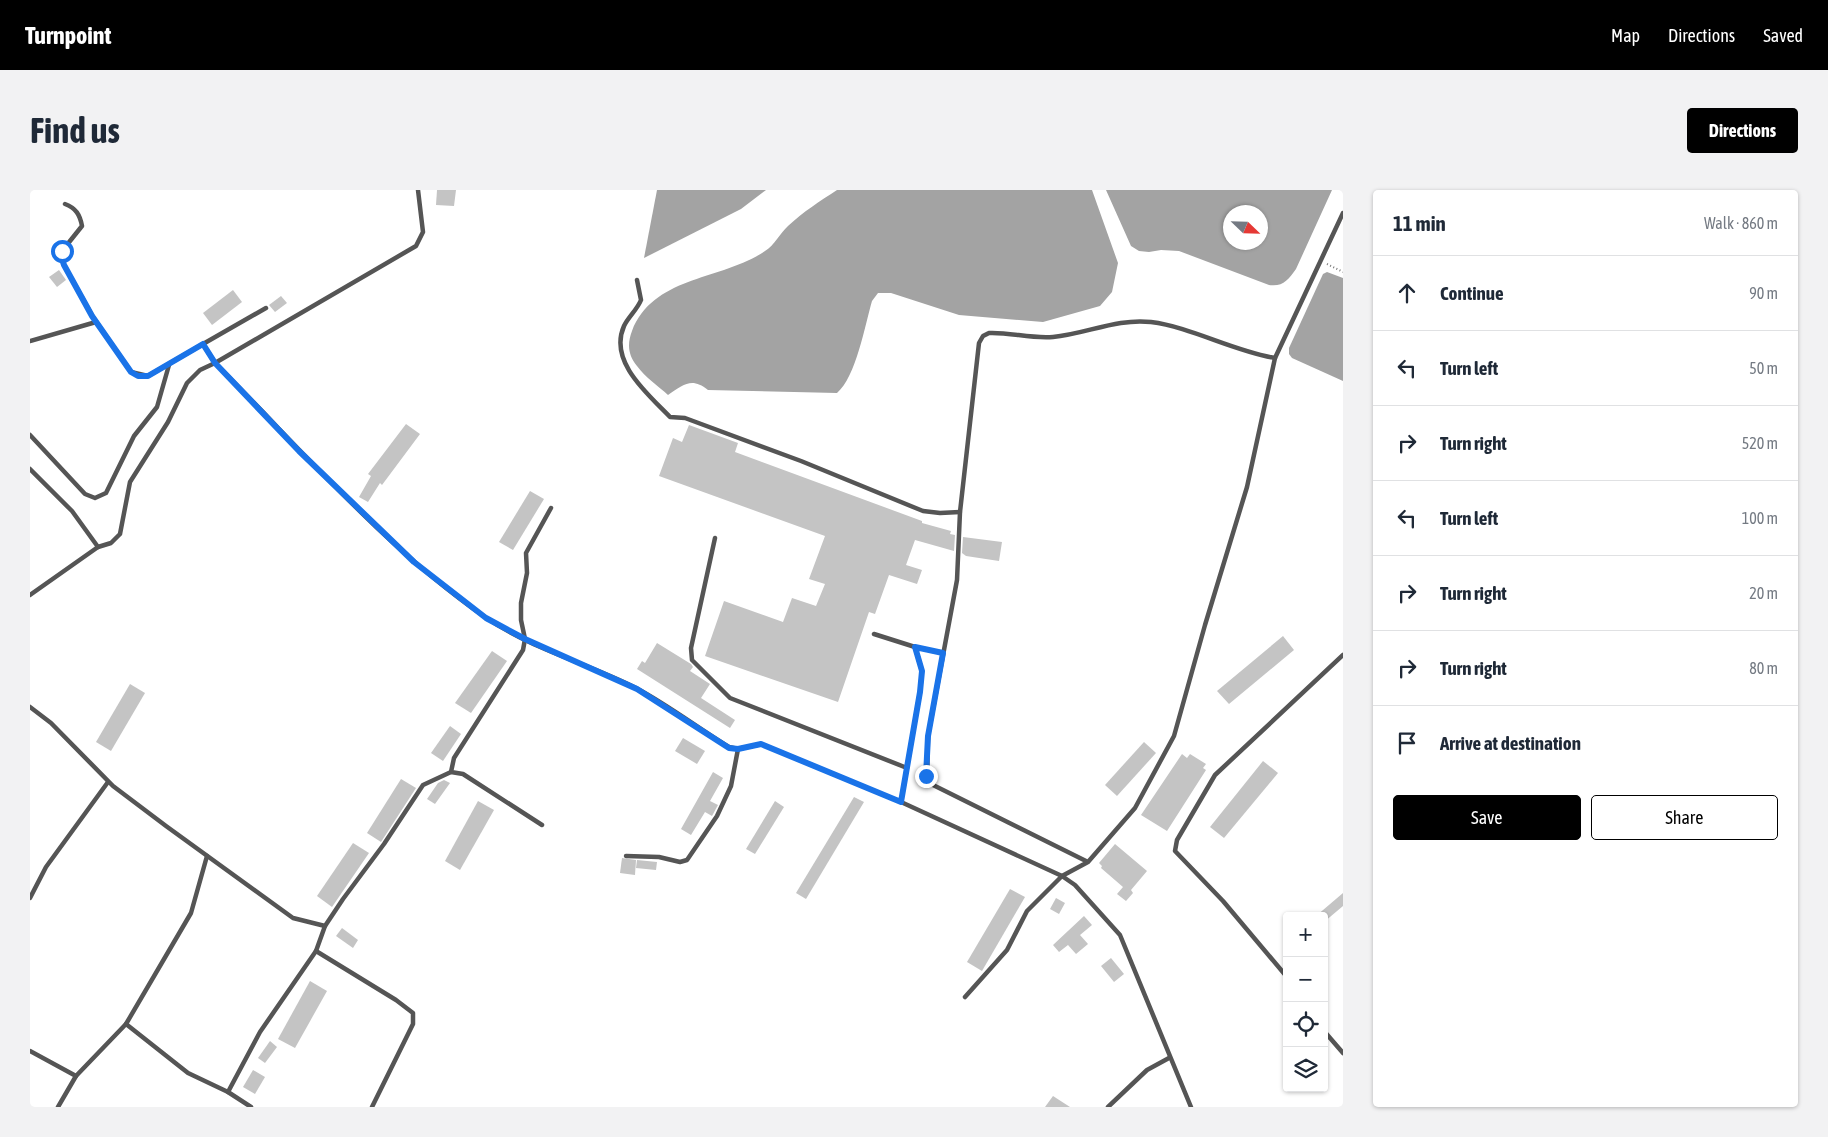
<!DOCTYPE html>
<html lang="en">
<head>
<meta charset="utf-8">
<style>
	:root { --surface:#fff; --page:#f2f2f3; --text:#1f2937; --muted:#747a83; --line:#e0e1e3; --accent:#000 }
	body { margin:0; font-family:"Asap Condensed",sans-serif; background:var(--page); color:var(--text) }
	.controls { position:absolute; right:15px; bottom:15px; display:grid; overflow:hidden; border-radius:5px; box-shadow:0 1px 4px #0004 }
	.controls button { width:45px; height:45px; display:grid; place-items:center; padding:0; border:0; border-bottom:1px solid var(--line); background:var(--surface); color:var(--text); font:25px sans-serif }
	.compass { position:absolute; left:1193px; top:15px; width:45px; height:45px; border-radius:50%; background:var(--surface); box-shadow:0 1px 4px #0004; rotate:113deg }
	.stop { position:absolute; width:15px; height:15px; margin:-11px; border:4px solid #1a73e8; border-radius:50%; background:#fff }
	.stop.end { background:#1a73e8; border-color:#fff; box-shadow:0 1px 5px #0008 }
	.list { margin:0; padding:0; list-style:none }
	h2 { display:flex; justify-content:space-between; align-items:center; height:65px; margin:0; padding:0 20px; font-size:21px }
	h2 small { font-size:16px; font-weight:400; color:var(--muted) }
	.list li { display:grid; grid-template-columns:32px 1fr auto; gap:15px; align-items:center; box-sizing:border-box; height:75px; padding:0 20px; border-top:1px solid var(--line) }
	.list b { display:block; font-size:19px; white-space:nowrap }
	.list em { font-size:16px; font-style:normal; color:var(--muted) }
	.actions { display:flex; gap:10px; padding:15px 20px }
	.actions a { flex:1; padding:11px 0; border:1px solid var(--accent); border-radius:5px; text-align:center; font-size:18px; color:var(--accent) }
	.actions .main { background:var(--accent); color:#fff }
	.icon { flex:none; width:28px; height:28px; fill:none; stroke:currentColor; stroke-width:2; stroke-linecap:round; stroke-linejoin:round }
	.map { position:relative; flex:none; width:1313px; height:917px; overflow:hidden; border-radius:5px }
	header { display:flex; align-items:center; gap:30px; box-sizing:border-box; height:70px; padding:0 25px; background:var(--accent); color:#fff }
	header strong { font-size:24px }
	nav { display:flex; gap:28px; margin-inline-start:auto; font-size:18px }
	.intro { display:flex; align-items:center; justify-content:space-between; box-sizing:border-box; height:120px; padding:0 30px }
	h1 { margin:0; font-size:35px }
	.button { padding:12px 22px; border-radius:5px; background:var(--accent); color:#fff; font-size:18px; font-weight:700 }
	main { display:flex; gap:30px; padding:0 30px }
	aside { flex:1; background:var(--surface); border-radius:5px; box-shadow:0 1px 4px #0004 }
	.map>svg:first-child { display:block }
</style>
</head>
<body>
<header>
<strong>Turnpoint</strong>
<nav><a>Map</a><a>Directions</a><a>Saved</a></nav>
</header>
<div class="intro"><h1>Find us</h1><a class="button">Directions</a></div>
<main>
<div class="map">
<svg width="1313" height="917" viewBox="0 0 1313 917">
	<rect width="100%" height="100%" fill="#fff"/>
	<g fill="#a3a3a3" fill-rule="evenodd">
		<polygon points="627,0 736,0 711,19 614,68"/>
		<path d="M807 0H1062L1088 73 1082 102 1070 116 1013 132 929 125 861 103H848L842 111C835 135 826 187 807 203L678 200C662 187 654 194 638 205 628 196 615 187 607 176 598 165 597 154 602 141 624 85 691 91 735 61 744 56 750 43 758 36 773 22 790 11 807 0Z"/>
		<path d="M1076 0H1302L1266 79C1258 90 1253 97 1239 95L1149 61 1131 60 1119 62 1109 61 1101 56ZM1230 22V52H1200V22Z"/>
		<polygon points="1297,82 1313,88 1313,191 1262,168 1259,164 1259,158 1293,84"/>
	</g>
	<g fill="#c4c4c4">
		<polygon points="407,0 426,0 424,16 406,15"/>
		<polygon points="29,80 36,90 27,97 19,87"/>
		<polygon points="203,100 212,112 182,135 173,123"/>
		<polygon points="251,106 257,113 245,122 239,115"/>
		<polygon points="376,234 390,244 352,295 350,293 338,312 329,307 341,286 338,284"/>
		<polygon points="659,235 708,253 705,262 892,331 892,333 921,341 920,344 925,345 924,361 885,350 876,375 892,380 887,394 859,385 845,424 839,422 808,512 675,466 694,411 753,432 762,408 786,416 795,394 779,389 795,346 629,286 643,248 652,252"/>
		<polygon points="500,301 514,309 483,360 469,352"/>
		<polygon points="933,347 972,352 969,371 936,366 932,363"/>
		<polygon points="1253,446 1264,460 1199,514 1187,501"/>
		<polygon points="627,453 661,474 663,477 660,481 680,494 671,508 705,530 700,538 607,479 612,471 615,473"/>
		<polygon points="462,461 477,471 441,523 425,513"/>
		<polygon points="100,494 115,503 81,561 66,552"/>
		<polygon points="420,536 431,544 413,571 401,563"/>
		<polygon points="653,548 675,561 667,574 645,561"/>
		<polygon points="1114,552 1126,563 1087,606 1075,595"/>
		<polygon points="1152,564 1157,568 1160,564 1176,574 1173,578 1176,580 1137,641 1111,625"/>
		<polygon points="1233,571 1248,583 1194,648 1180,637"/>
		<polygon points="683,582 693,588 680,611 688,615 682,626 675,622 661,645 651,639"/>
		<polygon points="371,589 386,598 351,652 337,643"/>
		<polygon points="414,590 420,593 405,614 397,609 408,593"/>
		<polygon points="824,607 834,612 776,709 766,703"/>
		<polygon points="448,611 464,620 430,680 415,671"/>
		<polygon points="745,611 754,617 725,664 716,659"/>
		<polygon points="323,653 339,663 302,717 287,706"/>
		<polygon points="1085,654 1117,681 1101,700 1103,703 1096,711 1087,704 1093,697 1071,678 1072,676 1069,673"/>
		<polygon points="592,668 606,670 605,685 590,683"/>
		<polygon points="607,670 627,672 626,680 606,678"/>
		<polygon points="980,699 995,707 952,781 937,772"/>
		<polygon points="1313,703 1313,716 1294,732 1294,726 1286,726"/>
		<polygon points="1026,708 1035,713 1029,724 1020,719"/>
		<polygon points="1054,726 1062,735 1050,745 1058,754 1046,764 1038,755 1029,762 1023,755"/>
		<polygon points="312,738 328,750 323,758 306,746"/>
		<polygon points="1081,768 1094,784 1084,792 1071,776"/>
		<polygon points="280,791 297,801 265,858 248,849"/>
		<polygon points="240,851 247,857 235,873 228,868"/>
		<polygon points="223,880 235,887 225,904 213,897"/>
		<polygon points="1023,906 1040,917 1015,917"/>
	</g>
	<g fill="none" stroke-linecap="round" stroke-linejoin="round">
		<polyline stroke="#777" stroke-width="2" stroke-dasharray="1 2.5" stroke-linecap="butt" points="1297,74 1313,82"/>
		<g stroke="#555" stroke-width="4.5">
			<path d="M388 0 393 42 386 56 185 173C272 260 353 356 455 427 501 459 557 473 606 498 638 515 668 538 699 557L708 559 731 554 871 612 1032 686 1045 695 1090 745 1161 917"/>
			<path d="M607 90 611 110C607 120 598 127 594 136 578 172 619 205 640 227L655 228 771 271 893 321 910 323 930 322"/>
			<polyline points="0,151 66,132"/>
			<polyline points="173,154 236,118"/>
			<polyline points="1245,168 1313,23"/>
			<polyline points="0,245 55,304 65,308 76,303 104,246 127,217 139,175"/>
			<polyline points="0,279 42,321 68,357"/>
			<polyline points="685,348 661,458 662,470 700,508 877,578"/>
			<path d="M0 405 68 357 81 353 90 344 100 292 138 232 157 193 170 180 185 173 173 154 118 186 101 182 63 127 34 75 31 66 32 61 52 36C50 25 46 18 35 14"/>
			<polyline points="844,444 885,457 892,481 890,502 871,612"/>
			<polyline points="885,457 913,463"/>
			<polyline points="0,517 21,533 83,596 136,636 263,728 295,736"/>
			<polyline points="512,635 433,584 421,582 424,568 493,460 495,449 491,430 491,413 497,383 496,363 521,318"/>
			<polyline points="596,666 629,667 650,672 657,670 687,626 701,596 708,559"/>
			<polyline points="0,708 16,677 78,592"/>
			<polyline points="286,761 366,810 383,823 383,834 342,917"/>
			<polyline points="1257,787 1193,711 1145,661 1147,650 1185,585 1313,465"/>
			<path d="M935 807 977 760 997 721 1032 686 1058 672 1105 618 1144 546 1175 435 1217 297 1245 168C1203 161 1161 137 1121 132 1087 128 1056 144 1023 147 1001 149 980 142 959 143L953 146 949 153 930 322 927 390 898 546 897 592 1058 672"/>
			<polyline points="96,834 158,883 198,902 221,917"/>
			<polyline points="1294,841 1313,863"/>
			<polyline points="0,861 46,886"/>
			<polyline points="198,902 230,842 286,761 295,736 313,709 354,654 393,595 421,582"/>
			<polyline points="28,917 46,886 96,834 161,723 177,666"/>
			<polyline points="1078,917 1117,880 1139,868"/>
		</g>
	</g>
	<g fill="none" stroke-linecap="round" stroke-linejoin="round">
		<polyline stroke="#1a73e8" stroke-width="6" points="32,61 31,66 34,75 62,126 101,182 108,186 118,186 173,154 185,173 269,261 384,372 456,428 495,449 607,499 699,558 708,559 731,554 871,612 890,502 892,481 885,457 913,463 898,546 896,586"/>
	</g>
</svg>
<div class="controls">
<button>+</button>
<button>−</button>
<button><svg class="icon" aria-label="locate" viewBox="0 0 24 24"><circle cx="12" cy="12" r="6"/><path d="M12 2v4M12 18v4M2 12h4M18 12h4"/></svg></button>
<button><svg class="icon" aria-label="layers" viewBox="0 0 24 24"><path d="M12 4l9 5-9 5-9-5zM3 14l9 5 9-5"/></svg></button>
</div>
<svg class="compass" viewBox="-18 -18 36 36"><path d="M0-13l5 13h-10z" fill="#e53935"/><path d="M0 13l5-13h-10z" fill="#747a83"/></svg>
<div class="stop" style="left:32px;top:61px"></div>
<div class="stop end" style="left:896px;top:586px"></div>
</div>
<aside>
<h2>11 min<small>Walk · 860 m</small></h2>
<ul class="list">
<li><svg class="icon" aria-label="ahead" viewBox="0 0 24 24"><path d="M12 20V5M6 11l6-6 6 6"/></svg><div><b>Continue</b></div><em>90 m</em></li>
<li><svg class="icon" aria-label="left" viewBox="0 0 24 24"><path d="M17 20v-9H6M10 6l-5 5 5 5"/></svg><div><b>Turn left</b></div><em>50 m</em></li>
<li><svg class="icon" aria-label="right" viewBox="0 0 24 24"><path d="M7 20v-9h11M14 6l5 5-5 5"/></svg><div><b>Turn right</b></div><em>520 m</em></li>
<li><svg class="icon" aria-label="left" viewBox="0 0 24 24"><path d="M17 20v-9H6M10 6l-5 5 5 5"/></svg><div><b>Turn left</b></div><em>100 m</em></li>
<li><svg class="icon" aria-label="right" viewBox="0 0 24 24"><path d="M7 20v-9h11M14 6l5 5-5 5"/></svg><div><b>Turn right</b></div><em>20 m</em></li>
<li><svg class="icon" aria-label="right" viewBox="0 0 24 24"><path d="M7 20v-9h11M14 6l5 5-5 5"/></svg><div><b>Turn right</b></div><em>80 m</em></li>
<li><svg class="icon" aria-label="arrive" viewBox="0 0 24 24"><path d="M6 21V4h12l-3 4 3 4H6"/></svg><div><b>Arrive at destination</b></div></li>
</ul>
<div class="actions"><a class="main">Save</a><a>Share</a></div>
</aside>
</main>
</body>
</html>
